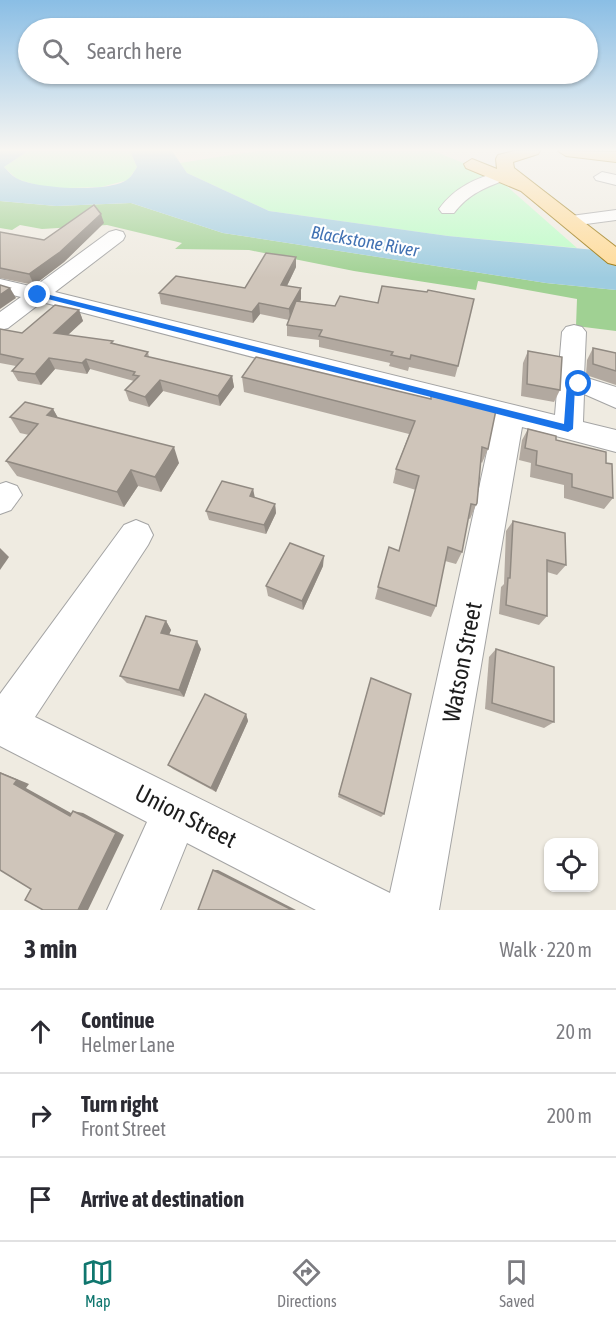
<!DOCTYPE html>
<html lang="en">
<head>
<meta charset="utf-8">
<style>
	:root { --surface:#fff; --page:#f2f2f3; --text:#2b2b33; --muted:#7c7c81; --line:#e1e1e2; --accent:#0f766e }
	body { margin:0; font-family:"Asap Condensed",sans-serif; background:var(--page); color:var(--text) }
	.controls { position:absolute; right:18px; bottom:18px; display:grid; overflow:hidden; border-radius:12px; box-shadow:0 2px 4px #0004 }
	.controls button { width:54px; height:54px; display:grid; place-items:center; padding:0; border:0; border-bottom:2px solid var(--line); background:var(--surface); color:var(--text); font:30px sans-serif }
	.stop { position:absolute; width:18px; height:18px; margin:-14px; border:4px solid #1a73e8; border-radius:50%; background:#fff }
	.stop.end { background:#1a73e8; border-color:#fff; box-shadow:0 2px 6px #0008 }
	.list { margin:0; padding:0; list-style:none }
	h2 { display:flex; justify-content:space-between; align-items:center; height:78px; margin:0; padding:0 24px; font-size:26px }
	h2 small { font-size:20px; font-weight:400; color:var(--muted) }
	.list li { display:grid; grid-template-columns:39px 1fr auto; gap:18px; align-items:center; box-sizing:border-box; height:84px; padding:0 24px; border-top:2px solid var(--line) }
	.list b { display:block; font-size:22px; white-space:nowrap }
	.list p { margin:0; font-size:20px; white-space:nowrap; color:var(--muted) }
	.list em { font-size:20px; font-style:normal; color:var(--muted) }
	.icon { flex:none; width:33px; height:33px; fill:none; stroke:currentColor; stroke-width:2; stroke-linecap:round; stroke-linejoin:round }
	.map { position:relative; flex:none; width:616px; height:910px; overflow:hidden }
	.search { position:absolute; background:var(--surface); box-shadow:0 2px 4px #0004; left:18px; right:18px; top:18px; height:66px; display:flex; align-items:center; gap:15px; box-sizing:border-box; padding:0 21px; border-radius:33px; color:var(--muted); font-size:22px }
	.sheet { height:330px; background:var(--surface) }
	nav { display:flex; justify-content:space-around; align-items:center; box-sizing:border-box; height:84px; border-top:2px solid var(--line); background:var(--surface); font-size:16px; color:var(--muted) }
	nav a { display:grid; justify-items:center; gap:3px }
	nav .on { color:var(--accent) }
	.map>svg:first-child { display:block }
</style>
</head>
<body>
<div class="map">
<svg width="616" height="910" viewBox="0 0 616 910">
	<rect width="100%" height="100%" fill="#efebe1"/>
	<polygon fill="#a0d193" points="0,201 56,206 131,203 223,233 546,283 616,290 616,331 576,326 577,299 478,281 476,290 354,271 249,250 175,249 182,243 107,225 42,229 20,225 12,230 0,228"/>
	<g fill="#bafdc5">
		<polygon points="28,151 130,151 137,167 128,180 101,187 66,188 43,187 17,179 4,167"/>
		<polygon points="256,151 434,151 478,169 501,181 577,248 448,236 269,211 187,173 180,163"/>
	</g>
	<path fill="#9ecce0" d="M0 151H28L4 167C8 171 13 177 18 179 38 189 111 193 128 179 132 176 134 171 137 167L130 151H172L187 173 269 211 448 236 616 252V290L546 283 223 233 131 203 56 206 0 201Z"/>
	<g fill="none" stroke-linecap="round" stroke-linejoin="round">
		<defs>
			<g id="minor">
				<path d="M502 171 510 176 508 179C486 187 468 194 454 213H442L439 209C455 187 476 178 502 171Z"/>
				<polygon points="602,172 616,175 616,185 596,180 594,177"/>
				<polygon points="616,210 616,220 571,226 565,225 562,221 565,217 571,216"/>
				<polygon points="116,230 123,232 125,236 123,240 55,292 555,415 562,332 566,327 574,325 582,327 586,332 584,377 616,387 616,408 584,394 583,422 616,430 616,452 522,427 439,910 316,910 187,843 160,910 107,910 147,822 0,746 0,694 124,525 136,520 148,525 153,535 148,545 35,717 390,893 494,420 42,302 8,328 0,330 0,312 21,297 0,292 0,279 34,287 109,232"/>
				<polygon points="6,482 17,486 22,495 11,510 0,514 0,484"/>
			</g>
			<g id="major">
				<polygon points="514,151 540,151 538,154 513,162 514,168 616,247 616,265 608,263 521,191 466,168 464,164 472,159 497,169 496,159 498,155"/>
				<polygon points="558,151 616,152 616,162 566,156"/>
			</g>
		</defs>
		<use href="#minor" stroke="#a4a4a4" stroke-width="2"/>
		<use href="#major" stroke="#957000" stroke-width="2"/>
		<use href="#minor" fill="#fff" fill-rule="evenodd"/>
		<use href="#major" fill="#ffda96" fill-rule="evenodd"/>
	</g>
	<g fill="#b2a9a0">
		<polygon points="104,223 64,262 34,285 0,278 0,232 44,240"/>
		<polygon points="296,257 296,267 287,286 301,288 301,299 300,302 458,366 455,377 409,367 408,371 389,366 390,363 319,347 319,340 287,336 287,325 289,320 260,314 253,323 161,304 159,293 245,288"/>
		<polygon points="79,310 83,321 68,335 113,344 148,352 149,357 232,376 234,387 220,406 163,391 149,407 129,401 125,390 134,381 90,369 87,374 55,369 41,385 18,381 12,371 16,366 0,363 0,329 22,333"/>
		<polygon points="593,348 616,353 616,385 586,375 587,360"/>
		<polygon points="528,351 560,390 554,402 521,396 523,363"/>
		<polygon points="256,357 488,449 482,463 481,462 476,505 470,519 468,518 462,552 456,564 445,561 436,606 431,617 375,599 378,587 399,551 416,490 393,483 396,469 409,434 244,392 242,377"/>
		<polygon points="53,409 58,418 179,463 161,492 138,486 124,507 17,476 6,461 29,435 20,433 10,417"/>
		<polygon points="528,429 556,440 606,463 613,498 604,509 564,498 564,485 530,477 531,463 519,460 522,440"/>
		<polygon points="253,489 254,497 275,504 276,513 266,534 209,520 206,511"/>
		<polygon points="513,521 566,565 557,575 547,572 547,616 539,625 499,614 501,587 504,584 506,531"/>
		<polygon points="323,566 303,610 268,596 266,586"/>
		<polygon points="166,621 171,630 169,635 201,649 184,697 127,683 120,676"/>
		<polygon points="496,649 554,722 544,728 485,709 489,657"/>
		<polygon points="369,686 384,814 381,817 338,797"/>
		<polygon points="246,714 248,721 216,792 173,769 168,765"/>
	</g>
	<g fill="#918a82">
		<polygon points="101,214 104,223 64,262 34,285 29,274"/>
		<polygon points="296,257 296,267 282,296 281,285"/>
		<polygon points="10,288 16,298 0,309 0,295"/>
		<polygon points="301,288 301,299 290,320 289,309"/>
		<polygon points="259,303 260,314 253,323 252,312"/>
		<polygon points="79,310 83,321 58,344 54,333"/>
		<polygon points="49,358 55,369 41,385 35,374"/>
		<polygon points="86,359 90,369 87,374 82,363"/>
		<polygon points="232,376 234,387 220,406 218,396"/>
		<polygon points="160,380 163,391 149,407 145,397"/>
		<polygon points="53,409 62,425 47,415"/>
		<polygon points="174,447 179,463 161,492 155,477"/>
		<polygon points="131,470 138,486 124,507 117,492"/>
		<polygon points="253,489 255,498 250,496"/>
		<polygon points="275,504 276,513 266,534 264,525"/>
		<polygon points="0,548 9,557 0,570"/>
		<polygon points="324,556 323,566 303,610 302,601"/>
		<polygon points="166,621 171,630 166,642 161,633"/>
		<polygon points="197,641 201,649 184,697 179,690"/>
		<polygon points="246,714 248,721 216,792 211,788"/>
		<polygon points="0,772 29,784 26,788 80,818 70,816 14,784 0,773"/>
		<polygon points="73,811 83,813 124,835 88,910 78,910"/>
		<polygon points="213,870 218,870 296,910 292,910"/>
	</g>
	<g fill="#cfc5ba" stroke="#918a82" stroke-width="1.5">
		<polygon points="94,205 101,214 60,252 29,274 0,268 0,232 44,240"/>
		<polygon points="266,253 296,257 281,285 301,288 289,309 259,303 252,312 159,293 176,276 245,288"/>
		<polygon points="0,285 10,288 0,295"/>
		<polygon points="382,286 427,292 428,290 474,299 458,366 411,355 410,359 391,355 393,352 319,336 322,330 287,325 296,301 335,306 340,296 378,303"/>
		<polygon points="55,305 79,310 54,333 113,341 111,343 148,352 145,356 232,376 218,396 160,380 145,397 125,390 139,376 133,375 135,372 86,359 82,363 49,358 35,374 12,371 23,359 0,354 0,329 22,333"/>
		<polygon points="593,348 616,353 616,371 593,364"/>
		<polygon points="528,351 562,357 560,390 527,384"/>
		<polygon points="256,357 431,399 431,396 496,410 488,449 482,447 477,503 476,505 471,504 462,552 448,547 436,606 378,587 389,547 399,551 419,476 396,469 415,421 242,377"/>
		<polygon points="25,402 53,409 47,415 174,447 155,477 131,470 117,492 6,461 38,424 10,417"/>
		<polygon points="528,429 556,436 556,440 606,452 606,463 612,464 613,498 572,487 572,474 536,465 537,451 525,448"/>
		<polygon points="222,481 253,489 250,496 275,504 264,525 206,511"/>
		<polygon points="513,521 565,533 566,565 547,560 547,616 506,605 508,578 510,578"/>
		<polygon points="290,543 324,556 302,601 266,586"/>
		<polygon points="146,616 166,621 161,633 197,641 179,690 120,676"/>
		<polygon points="496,649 554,667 554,722 492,703"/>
		<polygon points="371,678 411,694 384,814 339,794"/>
		<polygon points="205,694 246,714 211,788 168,765"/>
		<polygon points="0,773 17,780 14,784 70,816 73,811 116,833 78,910 43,910 25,900 31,889 0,870"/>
		<polygon points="213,870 292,910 198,910"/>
	</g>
	<linearGradient id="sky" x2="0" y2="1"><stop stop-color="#8abee5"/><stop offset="0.54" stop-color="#f8f6f2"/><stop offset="1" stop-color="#f8f6f2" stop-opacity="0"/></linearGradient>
	<rect width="616" height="278" fill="url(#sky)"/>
	<polygon fill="#1a73e8" points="38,292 564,424 567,382 571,379 583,384 579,387 575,386 573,429 568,432 36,296"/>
	<g text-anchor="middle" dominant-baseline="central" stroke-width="4.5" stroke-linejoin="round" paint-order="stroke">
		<g font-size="18" font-style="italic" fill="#4272b3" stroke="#fff">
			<text transform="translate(365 241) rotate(10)">Blackstone River</text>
		</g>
		<g font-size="24" fill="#1d1d1d" stroke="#fff">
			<text transform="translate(462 662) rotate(-79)">Watson Street</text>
			<text transform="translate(186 816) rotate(27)">Union Street</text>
		</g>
	</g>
</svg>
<div class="controls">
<button><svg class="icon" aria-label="locate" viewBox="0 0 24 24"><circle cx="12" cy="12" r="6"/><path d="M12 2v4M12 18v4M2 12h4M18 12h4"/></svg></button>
</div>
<div class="stop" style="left:579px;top:384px"></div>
<div class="stop end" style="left:38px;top:295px"></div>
<div class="search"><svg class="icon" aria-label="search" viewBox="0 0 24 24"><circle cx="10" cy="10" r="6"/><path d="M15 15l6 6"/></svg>Search here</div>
</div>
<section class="sheet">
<h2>3 min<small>Walk · 220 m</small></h2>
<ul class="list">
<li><svg class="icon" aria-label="ahead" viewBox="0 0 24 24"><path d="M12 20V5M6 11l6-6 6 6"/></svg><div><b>Continue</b><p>Helmer Lane</p></div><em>20 m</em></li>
<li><svg class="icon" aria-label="right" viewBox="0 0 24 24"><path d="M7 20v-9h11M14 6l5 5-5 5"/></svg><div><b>Turn right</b><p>Front Street</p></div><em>200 m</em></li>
<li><svg class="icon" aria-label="arrive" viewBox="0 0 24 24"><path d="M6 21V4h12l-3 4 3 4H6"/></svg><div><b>Arrive at destination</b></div></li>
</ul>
</section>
<nav>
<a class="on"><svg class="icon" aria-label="map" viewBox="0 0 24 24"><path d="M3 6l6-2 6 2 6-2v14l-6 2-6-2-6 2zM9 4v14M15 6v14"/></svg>Map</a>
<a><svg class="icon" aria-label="directions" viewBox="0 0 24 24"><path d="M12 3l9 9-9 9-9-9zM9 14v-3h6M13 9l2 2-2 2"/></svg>Directions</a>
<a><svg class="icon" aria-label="saved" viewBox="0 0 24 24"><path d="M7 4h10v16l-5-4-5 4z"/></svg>Saved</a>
</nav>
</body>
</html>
